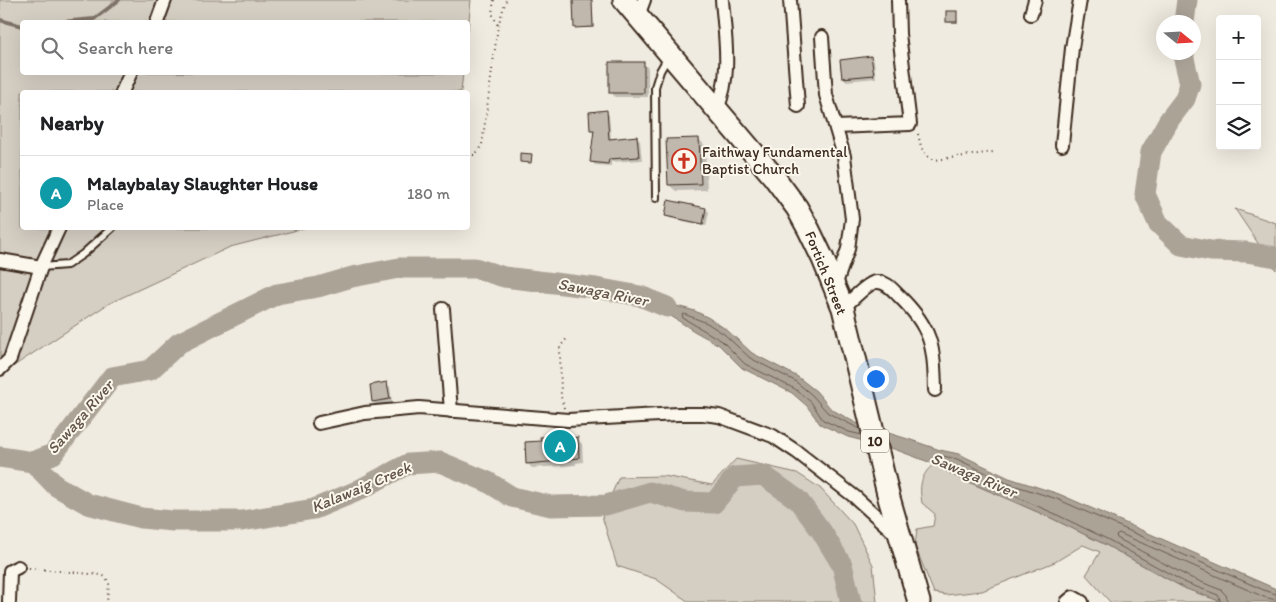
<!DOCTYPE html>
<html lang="en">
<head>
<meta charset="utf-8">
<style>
	:root { --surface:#fff; --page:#f2f2f2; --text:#202124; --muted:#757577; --line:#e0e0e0; --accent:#c8321e }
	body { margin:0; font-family:Itim,sans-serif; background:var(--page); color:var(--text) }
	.controls { position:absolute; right:15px; top:15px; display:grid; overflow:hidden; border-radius:5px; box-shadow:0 5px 20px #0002 }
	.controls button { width:45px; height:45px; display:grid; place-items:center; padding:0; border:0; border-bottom:1px solid var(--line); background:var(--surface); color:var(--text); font:25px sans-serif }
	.compass { position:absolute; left:1156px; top:15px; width:45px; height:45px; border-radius:50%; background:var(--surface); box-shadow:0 5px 20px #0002; rotate:108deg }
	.you { position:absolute; left:875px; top:378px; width:18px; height:18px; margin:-12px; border:4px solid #fff; border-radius:50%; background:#1a73e8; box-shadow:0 0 0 8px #1a73e833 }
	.badge { display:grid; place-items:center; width:32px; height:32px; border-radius:50%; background:var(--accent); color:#fff; font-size:16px; font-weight:700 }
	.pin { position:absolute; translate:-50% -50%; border:2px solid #fff; box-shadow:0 1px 5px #0006 }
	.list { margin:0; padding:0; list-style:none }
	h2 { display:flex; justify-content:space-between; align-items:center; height:65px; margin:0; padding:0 20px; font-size:21px }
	h2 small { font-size:16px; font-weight:400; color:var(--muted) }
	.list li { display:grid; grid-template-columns:32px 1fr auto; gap:15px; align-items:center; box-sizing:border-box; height:75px; padding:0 20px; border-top:1px solid var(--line) }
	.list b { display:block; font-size:19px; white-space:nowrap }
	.list p { margin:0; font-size:16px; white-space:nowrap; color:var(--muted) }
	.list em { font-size:16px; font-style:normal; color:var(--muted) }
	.icon { flex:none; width:28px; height:28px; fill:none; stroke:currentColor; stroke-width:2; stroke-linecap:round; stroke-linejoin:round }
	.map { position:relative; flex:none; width:1276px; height:602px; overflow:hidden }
	.search { position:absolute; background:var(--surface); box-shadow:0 5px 20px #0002; left:20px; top:20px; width:450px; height:55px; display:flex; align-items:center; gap:12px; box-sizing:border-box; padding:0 18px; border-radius:5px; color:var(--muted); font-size:19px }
	.panel { position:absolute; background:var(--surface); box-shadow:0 5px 20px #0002; left:20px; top:90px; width:450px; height:140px; border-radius:5px }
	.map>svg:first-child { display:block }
</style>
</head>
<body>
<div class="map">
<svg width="1276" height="602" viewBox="0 0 1276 602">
	<rect width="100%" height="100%" fill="#f0ebe0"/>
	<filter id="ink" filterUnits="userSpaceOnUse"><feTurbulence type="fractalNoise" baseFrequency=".02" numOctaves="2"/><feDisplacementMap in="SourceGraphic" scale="10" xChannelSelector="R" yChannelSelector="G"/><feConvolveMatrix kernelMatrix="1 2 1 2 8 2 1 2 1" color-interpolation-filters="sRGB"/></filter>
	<g filter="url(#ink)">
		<g fill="#d5cec3" stroke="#887c70">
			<polygon points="0,0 471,0 468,30 468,22 22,22 22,72 463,73 461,92 22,92 22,228 305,228 230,247 108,304 0,375"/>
			<polygon points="1235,209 1276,223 1276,270"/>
			<polygon points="736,459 797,473 820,488 853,524 873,565 877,602 689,602 656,579 617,566 602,516 619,477 664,476 712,485"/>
			<path d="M934 464 955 476 1049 517 1104 544 1184 588 1222 602H1110L1086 575 1100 552 1083 545 1055 562 982 591 946 595 934 593 915 546 917 529 933 526 935 514 922 503C919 487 920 475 934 464Z"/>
		</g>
		<polygon fill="#aca397" stroke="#7f7367" points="640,296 695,311 709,318 727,330 752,353 798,377 816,391 831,409 856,423 911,440 940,450 959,454 1009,478 1059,494 1276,589 1276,602 1222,602 1184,588 1104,544 1049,517 955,476 934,464 894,449 848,437 820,424 807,406 792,393 742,368 719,345 694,331"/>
		<g fill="#0003">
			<polygon points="574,0 592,0 594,28 576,27"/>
			<polygon points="956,12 958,23 949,23 947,22"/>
			<polygon points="871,58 874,61 876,78 846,81 843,78"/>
			<polygon points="643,63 648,68 648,97 615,97 611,92"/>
			<polygon points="606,112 609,115 611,140 637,138 640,141 642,160 611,162 611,166 595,165 592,162 595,133 591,129"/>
			<polygon points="699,139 705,146 707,190 676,191 669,185"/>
			<polygon points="706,209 709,212 706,226 669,218 666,215"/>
			<polygon points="387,384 390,387 392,402 376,405 373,402"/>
			<polygon points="570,436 572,439 577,439 582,444 583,462 576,463 576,465 532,468 527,463 542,442"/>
		</g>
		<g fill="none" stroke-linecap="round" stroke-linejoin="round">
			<g stroke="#685a4e" stroke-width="1">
				<polyline points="860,429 828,413 812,395 795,381 750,358 724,334 707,323 684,314 682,315 683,318 722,341 745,364 795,389 811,402 823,420 849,432 862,435"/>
				<polyline points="1221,602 1218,595 1186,583 1107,539 1051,512 957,471 936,460 936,456 938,455 957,459 1007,483 1057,499 1266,591 1276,594"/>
				<polyline points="1228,602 1226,595 1221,590 1189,577 1117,538 1116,535 1119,533 1264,597 1276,600"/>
			</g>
			<g stroke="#7f7367" stroke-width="4">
				<polyline points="0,20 22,26"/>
				<polyline points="61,22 94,19 119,0"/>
			</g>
			<g stroke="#aca397" stroke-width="21">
				<polyline points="1184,22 1187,0"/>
				<polyline points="1184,52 1184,59 1190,84 1185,99 1169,120 1151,152 1145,194 1158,223 1181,245 1211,251 1246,252 1276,257"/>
				<polyline points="0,457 33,462 53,454 112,377 150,370 179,343 277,294 318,287 352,277 399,268 475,268 504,277 596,288 640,296 667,307"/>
				<polyline points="33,462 56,486 88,504 141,518 173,521 242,521 314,509 355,492 408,464 440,462 488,482 512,497 551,506 606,505 650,492 685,502 714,503 735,477 763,475 798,500 822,532 842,565 851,602"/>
			</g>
		</g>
		<g fill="#c0b8ad" stroke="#3b2a1e">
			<polygon points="573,0 592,0 593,27 574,28"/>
			<rect x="946" y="11" width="11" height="11"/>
			<polygon points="871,56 874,75 842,78 840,60"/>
			<rect x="609" y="62" width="35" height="31"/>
			<polygon points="607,110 609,139 637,136 639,157 609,159 608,164 590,162 594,130 590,130 589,112"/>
			<polygon points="699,138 701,184 668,185 666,139"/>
			<polygon points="520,153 532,154 531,163 520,162"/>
			<polygon points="668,200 706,208 703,224 665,216"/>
			<polygon points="387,382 390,399 372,402 370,385"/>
			<polygon points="570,435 570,438 578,437 579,458 571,459 571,460 526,464 525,442 541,441 540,437"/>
		</g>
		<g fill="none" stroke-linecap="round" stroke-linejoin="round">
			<defs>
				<g id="service">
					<polyline points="656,198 655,87 660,71 668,57"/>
					<polyline points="41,267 67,265 83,254 112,228"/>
				</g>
				<g id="minor">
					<polyline points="790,0 798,106"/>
					<polyline points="1031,14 1035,0"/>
					<polyline points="638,16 644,0"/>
					<polyline points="157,22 165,0"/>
					<polyline points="822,37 826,95 844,156 852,219 848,249 835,286"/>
					<polyline points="122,92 131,72"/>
					<path d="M717 109C732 75 725 37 722 0"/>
					<polyline points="836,127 910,124 899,34 898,0"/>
					<polyline points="1062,145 1072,48 1080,0"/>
					<polyline points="0,260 41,267"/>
					<path d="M843 308C850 302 867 283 876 282 886 281 893 290 899 296 932 328 934 346 935 390"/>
					<polyline points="443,309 451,411"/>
					<polyline points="0,369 10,359 41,267 59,228"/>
					<polyline points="319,423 365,413 419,408 568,420 678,414 703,414 719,416 773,436 797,452 855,497 898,536"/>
					<polyline points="9,602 10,571 18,567"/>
					<polyline points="1067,602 1073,597 1082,602"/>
				</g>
				<polyline id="trunk" points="624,0 774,177 797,208 809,230 823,259 843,308 889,498 919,602"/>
			</defs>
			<use href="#service" stroke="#3b2a1e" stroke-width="10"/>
			<use href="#minor" stroke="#3b2a1e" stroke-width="16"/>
			<use href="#trunk" stroke="#3b2a1e" stroke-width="25"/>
			<g stroke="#3b2a1e" stroke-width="2" stroke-dasharray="1 4" stroke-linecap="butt">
				<polyline points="494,0 492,13 498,26"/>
				<path d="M918 134C921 147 922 155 935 160L993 152"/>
				<polyline points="468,155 475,155 482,145 498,26 506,0"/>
				<polyline points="564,408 561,397 560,347 568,337"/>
				<polyline points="29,568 101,575 106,577 109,584 107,602"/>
			</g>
			<use href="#service" stroke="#fbf7ec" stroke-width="6"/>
			<use href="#minor" stroke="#fbf7ec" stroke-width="12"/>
			<use href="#trunk" stroke="#fbf7ec" stroke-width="21"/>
		</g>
	</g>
	<defs>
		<symbol id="church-ring" viewBox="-11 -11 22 22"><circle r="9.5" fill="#fbf7ec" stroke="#c8321e" stroke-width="1.5"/><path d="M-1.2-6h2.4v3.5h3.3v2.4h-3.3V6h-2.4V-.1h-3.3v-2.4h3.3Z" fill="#c8321e"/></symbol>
	</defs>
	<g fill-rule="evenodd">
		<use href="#church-ring" x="670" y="147" width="28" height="28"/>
	</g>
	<g text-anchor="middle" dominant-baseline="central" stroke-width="4" stroke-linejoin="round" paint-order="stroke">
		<rect fill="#fbf7ec" stroke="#75685c" stroke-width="1" x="861" y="429.5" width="28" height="23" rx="4"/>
		<g font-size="14" font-weight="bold" fill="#3b2a1e">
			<text x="875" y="441">10</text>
		</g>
		<g font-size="15" fill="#3b2a1e" stroke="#fbf7ec" text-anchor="start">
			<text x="702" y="152">Faithway Fundamental<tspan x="702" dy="17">Baptist Church</tspan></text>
		</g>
		<g font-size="15" fill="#3b2a1e" stroke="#fbf7ec">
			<text transform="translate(826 273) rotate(68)">Fortich Street</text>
		</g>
		<g font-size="16" font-style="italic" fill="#635448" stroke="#fbf7ec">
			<text transform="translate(603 292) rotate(11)">Sawaga River</text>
			<text transform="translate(80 417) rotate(-49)">Sawaga River</text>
			<text transform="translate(974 475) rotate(23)">Sawaga River</text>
			<text transform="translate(361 487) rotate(-23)">Kalawaig Creek</text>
		</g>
	</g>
</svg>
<div class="controls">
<button>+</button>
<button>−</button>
<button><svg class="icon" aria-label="layers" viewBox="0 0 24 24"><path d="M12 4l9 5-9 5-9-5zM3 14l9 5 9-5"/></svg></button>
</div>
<svg class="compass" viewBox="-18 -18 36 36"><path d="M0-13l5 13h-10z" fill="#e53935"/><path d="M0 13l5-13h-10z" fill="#757577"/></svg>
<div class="you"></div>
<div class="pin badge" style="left:560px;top:446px;background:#0f9aa8">A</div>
<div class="search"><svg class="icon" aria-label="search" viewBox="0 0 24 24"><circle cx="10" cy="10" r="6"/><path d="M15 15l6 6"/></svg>Search here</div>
<section class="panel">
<h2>Nearby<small></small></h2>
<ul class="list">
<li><span class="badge" style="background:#0f9aa8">A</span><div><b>Malaybalay Slaughter House</b><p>Place</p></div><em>180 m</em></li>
</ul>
</section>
</div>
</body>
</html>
